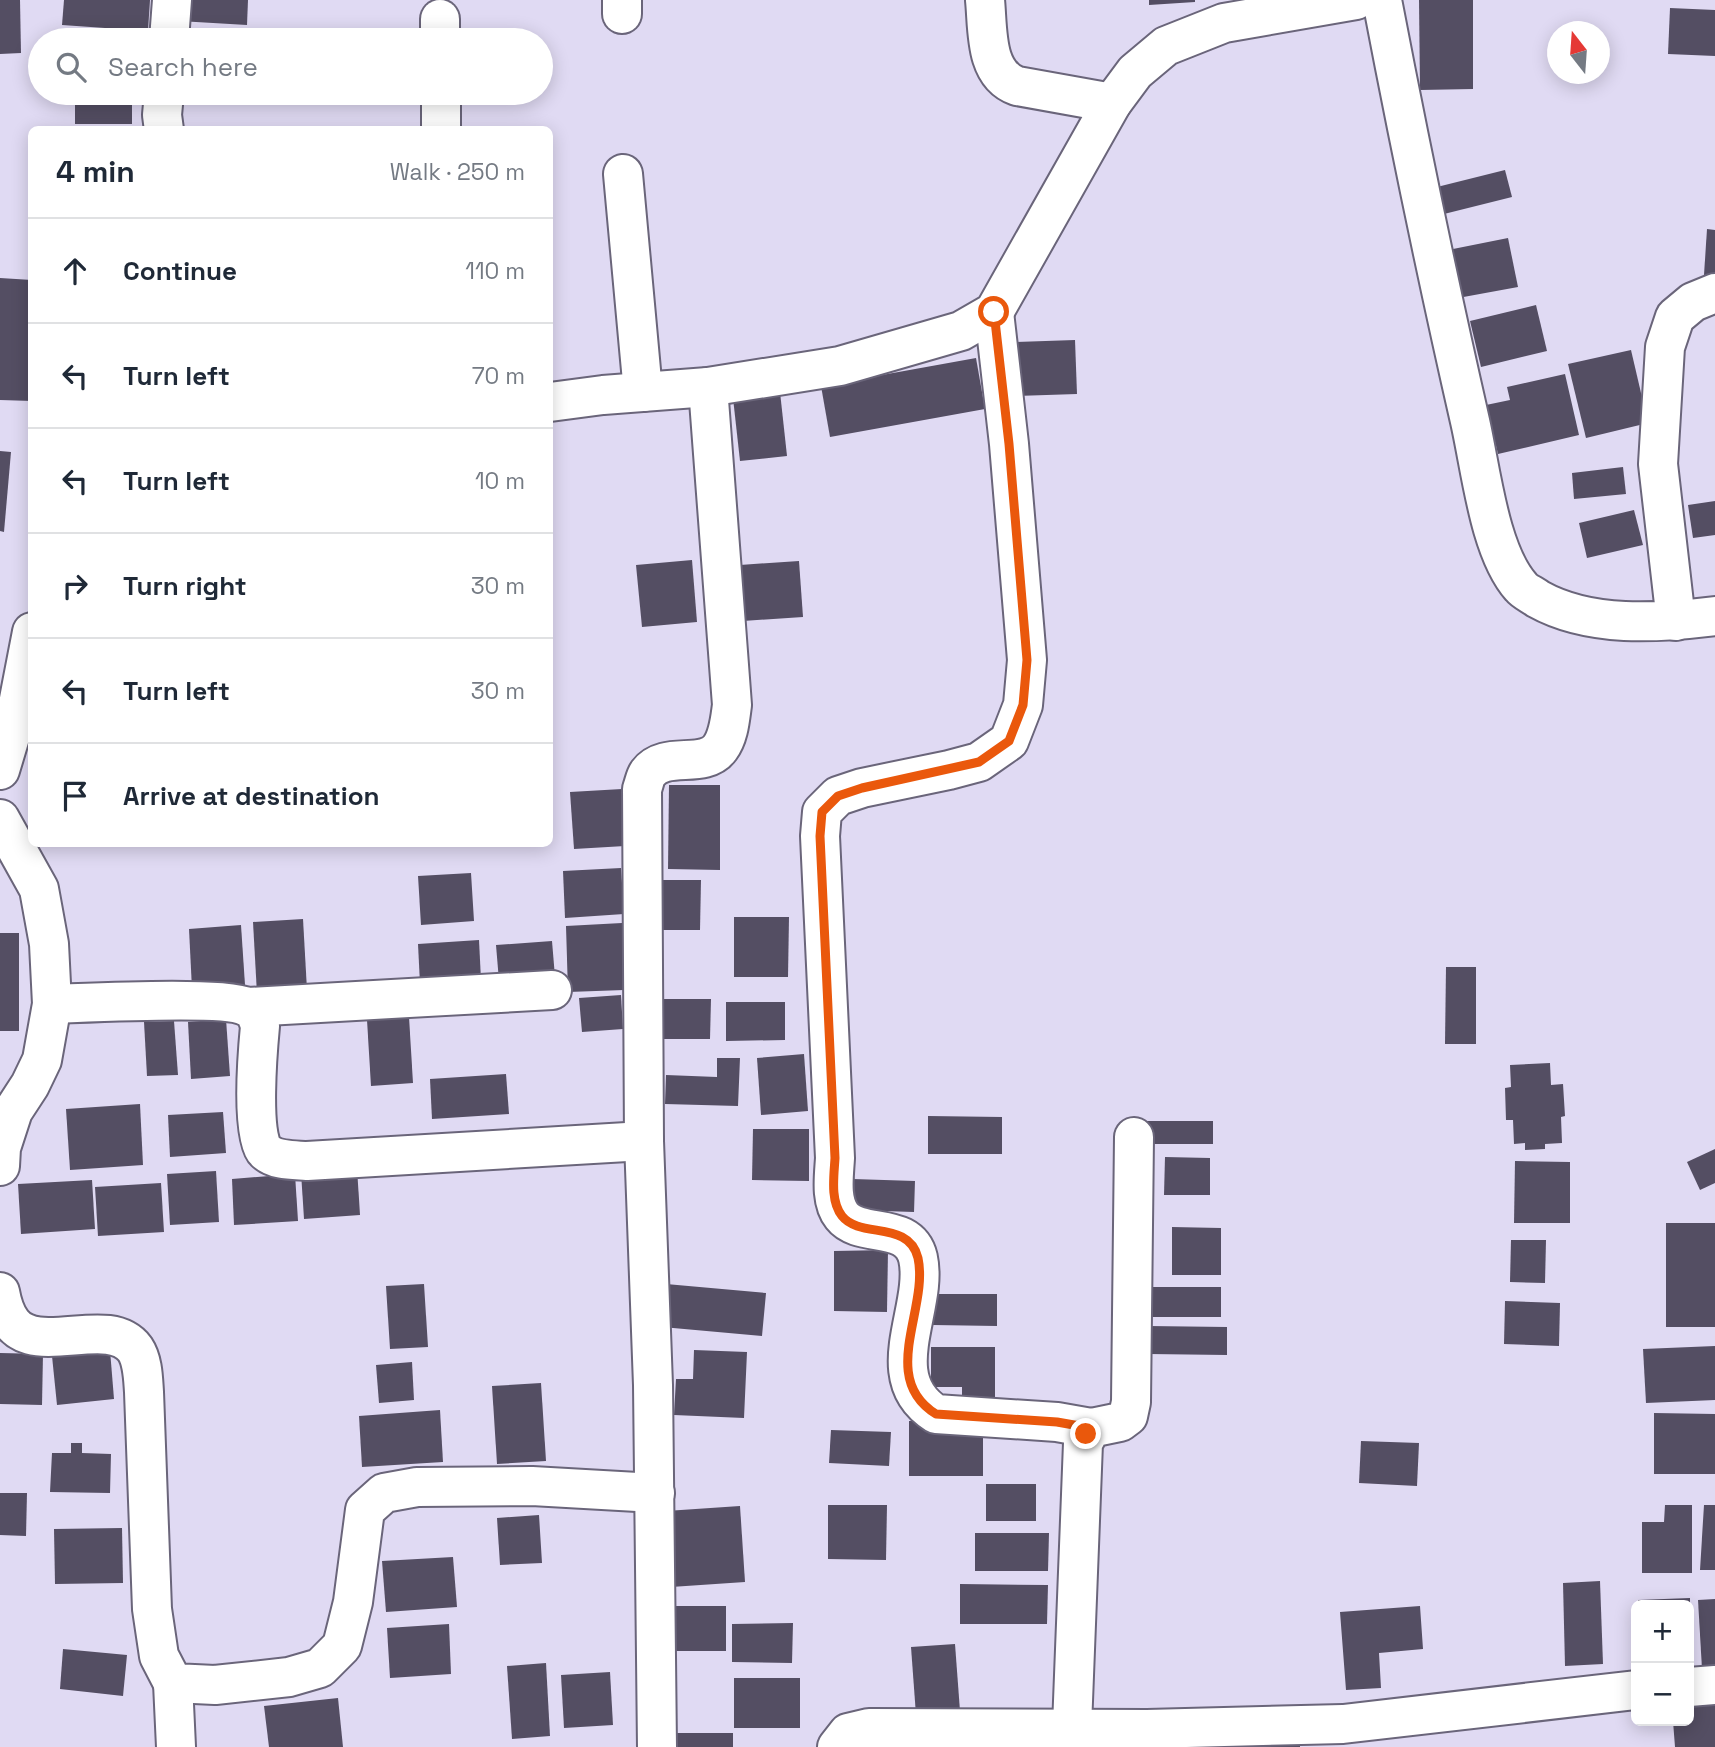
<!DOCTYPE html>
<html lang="en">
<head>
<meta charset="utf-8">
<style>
	:root { --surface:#fff; --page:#f2f2f3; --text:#1f2937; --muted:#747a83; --line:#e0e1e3 }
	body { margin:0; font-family:"Space Grotesk",sans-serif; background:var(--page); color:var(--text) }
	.controls { position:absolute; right:21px; bottom:21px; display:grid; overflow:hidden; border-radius:10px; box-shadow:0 4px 18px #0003 }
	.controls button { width:63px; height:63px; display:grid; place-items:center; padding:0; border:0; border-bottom:2px solid var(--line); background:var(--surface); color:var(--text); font:35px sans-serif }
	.compass { position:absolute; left:1547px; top:21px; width:63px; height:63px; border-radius:50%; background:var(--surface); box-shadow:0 4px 18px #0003; rotate:343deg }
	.stop { position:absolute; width:21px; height:21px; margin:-16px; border:5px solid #ea580c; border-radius:50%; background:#fff }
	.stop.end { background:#ea580c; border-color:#fff; box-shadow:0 2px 7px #0008 }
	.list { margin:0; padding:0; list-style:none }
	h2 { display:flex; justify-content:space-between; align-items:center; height:91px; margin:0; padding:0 28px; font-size:30px }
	h2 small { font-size:23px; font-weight:400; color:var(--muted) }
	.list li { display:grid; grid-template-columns:46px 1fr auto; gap:21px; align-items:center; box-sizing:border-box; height:105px; padding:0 28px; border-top:2px solid var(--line) }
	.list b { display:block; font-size:26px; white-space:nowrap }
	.list em { font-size:23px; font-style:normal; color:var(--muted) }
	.icon { flex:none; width:38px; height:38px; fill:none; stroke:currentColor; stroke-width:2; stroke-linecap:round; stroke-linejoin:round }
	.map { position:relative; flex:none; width:1715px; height:1747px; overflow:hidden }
	.search { position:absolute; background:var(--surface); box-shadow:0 4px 18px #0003; left:28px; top:28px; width:525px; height:77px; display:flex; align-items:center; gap:18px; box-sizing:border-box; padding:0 24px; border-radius:38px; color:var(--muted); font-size:26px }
	.panel { position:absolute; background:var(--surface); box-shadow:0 4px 18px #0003; left:28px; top:126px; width:525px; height:721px; border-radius:10px }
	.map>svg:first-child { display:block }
</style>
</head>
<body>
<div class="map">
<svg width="1715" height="1747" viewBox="0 0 1715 1747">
	<rect width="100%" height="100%" fill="#e0daf3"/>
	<g fill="#544e63">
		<polygon points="0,0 20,0 21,53 0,54"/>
		<polygon points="64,0 150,0 148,31 62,25"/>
		<polygon points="181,0 248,0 247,25 179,21"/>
		<polygon points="1149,0 1195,0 1195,2 1149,5"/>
		<polygon points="1419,0 1473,0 1473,89 1420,90"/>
		<polygon points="1670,8 1715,10 1715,56 1668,54"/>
		<rect x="75" y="93" width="57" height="31"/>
		<polygon points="1505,170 1512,197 1440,215 1433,188"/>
		<polygon points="1707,229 1715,230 1715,276 1704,275"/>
		<polygon points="1508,238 1518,287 1458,298 1448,250"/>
		<polygon points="0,278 32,280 32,401 0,400"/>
		<polygon points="1536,305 1547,351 1481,367 1470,321"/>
		<polygon points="1075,340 1077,394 1016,396 1014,342"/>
		<polygon points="1631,350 1648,423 1586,438 1568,364"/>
		<polygon points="976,358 985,409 830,437 821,386"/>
		<polygon points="1565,374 1579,435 1498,454 1486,405 1510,400 1507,387"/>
		<polygon points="780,392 787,456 740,461 733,398"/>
		<polygon points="0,451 11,452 4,532 0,531"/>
		<polygon points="1623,467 1626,494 1574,499 1572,473"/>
		<polygon points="1715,501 1715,535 1693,538 1688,505"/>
		<polygon points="1634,510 1643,545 1587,558 1579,523"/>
		<polygon points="692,560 697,622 642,627 636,565"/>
		<polygon points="799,561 803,617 743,621 740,565"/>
		<polygon points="669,785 720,785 720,870 668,869"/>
		<polygon points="622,789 625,846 574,849 570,792"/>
		<polygon points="621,868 624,914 565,918 563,871"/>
		<polygon points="471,873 474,921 421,925 418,876"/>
		<polygon points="649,880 701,880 700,930 649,930"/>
		<polygon points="734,917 789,917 788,977 734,977"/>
		<polygon points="303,919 307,990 257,994 253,922"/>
		<polygon points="622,923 624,990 568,992 566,926"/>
		<polygon points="241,925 245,985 192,989 189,929"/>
		<rect x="0" y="933" width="19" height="98"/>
		<polygon points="479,940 481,980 420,984 418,944"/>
		<polygon points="552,941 555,977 499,981 496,945"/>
		<polygon points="1446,967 1476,967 1476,1044 1445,1044"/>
		<polygon points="621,995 623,1029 582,1032 579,998"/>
		<polygon points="660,999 711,999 710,1039 659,1039"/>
		<polygon points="726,1002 785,1002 785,1040 726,1041"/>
		<polygon points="409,1017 413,1083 371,1086 367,1020"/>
		<polygon points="226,1019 230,1076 191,1079 188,1022"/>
		<polygon points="174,1021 178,1075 147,1076 144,1022"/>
		<polygon points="804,1054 808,1111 761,1115 757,1058"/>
		<polygon points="717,1058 740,1058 738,1106 665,1104 666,1075 717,1077"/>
		<polygon points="1550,1063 1551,1085 1563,1084 1565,1116 1561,1117 1562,1143 1545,1144 1545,1149 1525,1150 1525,1143 1514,1144 1513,1120 1506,1120 1505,1088 1511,1087 1510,1065"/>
		<polygon points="506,1074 509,1114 432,1119 430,1079"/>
		<polygon points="140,1104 143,1165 70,1170 66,1109"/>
		<polygon points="223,1112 226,1153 170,1157 168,1115"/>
		<polygon points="928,1116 1002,1117 1002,1154 928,1154"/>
		<rect x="1147" y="1121" width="66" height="23"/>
		<polygon points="753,1129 809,1129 809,1181 752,1180"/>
		<polygon points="1715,1149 1715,1183 1700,1190 1687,1162"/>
		<polygon points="1165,1157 1210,1158 1210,1195 1164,1195"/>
		<polygon points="1515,1161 1570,1162 1570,1223 1514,1223"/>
		<polygon points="357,1168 360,1215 304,1219 301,1172"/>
		<polygon points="216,1171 219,1222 170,1225 167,1174"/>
		<polygon points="295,1174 298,1221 234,1225 232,1179"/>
		<polygon points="853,1179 915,1181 914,1212 851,1210"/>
		<polygon points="92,1180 95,1229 21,1234 18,1184"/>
		<polygon points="161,1183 164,1232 98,1236 95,1187"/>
		<rect x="1666" y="1223" width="49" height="104"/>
		<polygon points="1172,1227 1221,1228 1221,1275 1172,1275"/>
		<polygon points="1511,1240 1546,1240 1545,1283 1510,1282"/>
		<polygon points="888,1250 887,1312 834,1311 834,1251"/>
		<polygon points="424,1284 428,1347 390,1349 386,1286"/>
		<polygon points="666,1284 766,1293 762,1336 662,1327"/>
		<rect x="1147" y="1287" width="74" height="30"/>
		<polygon points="933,1294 997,1294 997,1326 933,1325"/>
		<polygon points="1505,1301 1560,1303 1559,1346 1504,1344"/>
		<polygon points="1148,1326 1227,1327 1227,1355 1149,1354"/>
		<polygon points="1715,1346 1715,1400 1646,1403 1643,1349"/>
		<polygon points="931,1347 995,1347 995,1404 962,1404 962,1387 931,1387"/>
		<polygon points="110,1350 114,1399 57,1405 52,1356"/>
		<polygon points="694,1350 747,1352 744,1418 674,1415 676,1379 693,1379"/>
		<polygon points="0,1353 43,1354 42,1405 0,1404"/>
		<polygon points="412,1362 414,1400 379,1403 376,1365"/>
		<polygon points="541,1383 546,1461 497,1464 492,1386"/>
		<polygon points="440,1410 443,1462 362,1467 359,1416"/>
		<polygon points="1654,1413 1715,1414 1715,1474 1654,1474"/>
		<rect x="909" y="1421" width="74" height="55"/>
		<polygon points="831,1430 891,1432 889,1466 829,1463"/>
		<polygon points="1361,1441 1419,1443 1417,1486 1359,1483"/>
		<polygon points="71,1443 82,1443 82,1453 111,1454 110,1493 50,1492 52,1453 71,1453"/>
		<rect x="986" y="1484" width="50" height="37"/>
		<polygon points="0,1493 27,1493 26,1536 0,1535"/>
		<polygon points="828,1505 887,1505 886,1560 828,1559"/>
		<polygon points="1665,1505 1692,1505 1692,1573 1642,1573 1642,1522 1664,1522"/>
		<polygon points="1704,1505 1715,1505 1715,1570 1700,1570"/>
		<polygon points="740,1506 745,1582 671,1587 666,1511"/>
		<polygon points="539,1515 542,1563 500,1565 497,1518"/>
		<polygon points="122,1528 123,1583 55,1584 54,1529"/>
		<polygon points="975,1533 1049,1533 1048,1571 975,1571"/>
		<polygon points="453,1557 457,1607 386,1612 382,1561"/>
		<polygon points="1600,1581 1603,1664 1565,1666 1563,1583"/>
		<polygon points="960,1584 1048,1585 1047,1624 960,1624"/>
		<polygon points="1690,1598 1690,1605 1638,1605 1638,1600"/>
		<polygon points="1715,1599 1715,1668 1702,1669 1698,1600"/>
		<rect x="663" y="1606" width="63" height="45"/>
		<polygon points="1420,1606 1423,1649 1379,1653 1381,1688 1346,1690 1340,1612"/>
		<polygon points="793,1623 792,1663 732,1662 732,1624"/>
		<polygon points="449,1624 451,1674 390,1678 387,1628"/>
		<polygon points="955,1644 960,1711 916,1715 911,1647"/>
		<polygon points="63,1649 127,1655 123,1696 60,1689"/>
		<polygon points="546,1663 550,1736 512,1739 507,1666"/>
		<polygon points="610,1672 613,1725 564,1728 561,1675"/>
		<rect x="734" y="1678" width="66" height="50"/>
		<polygon points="338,1698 343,1747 269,1747 264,1706"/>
		<polygon points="1715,1701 1715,1747 1675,1747 1673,1721 1689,1721 1689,1704"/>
		<polygon points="675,1733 733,1733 733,1747 674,1747"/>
		<rect x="1238" y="1739" width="62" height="8"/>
	</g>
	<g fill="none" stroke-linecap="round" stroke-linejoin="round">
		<defs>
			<g id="minor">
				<path d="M985 0C988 29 984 74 1017 86L1112 103"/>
				<path d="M1382 0C1409 141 1438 281 1470 421 1481 469 1489 551 1521 587 1525 592 1533 595 1538 599 1590 628 1658 623 1715 616"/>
				<polyline points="622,14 622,0"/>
				<polyline points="440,19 440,40"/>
				<polyline points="169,40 172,0"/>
				<polyline points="441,93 441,130"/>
				<polyline points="164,130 162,115 164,93"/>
				<polyline points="623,174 643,392"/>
				<path d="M994 312 1009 444 1027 660 1023 705 1009 741 979 762 949 770 862 788 838 796 822 812 820 836 835 1158C834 1176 830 1201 842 1216 860 1239 909 1220 918 1258 929 1308 878 1377 936 1414L1057 1422 1091 1428"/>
				<polyline points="550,402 603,395 708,387 840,366 961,331 994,312 1112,103 1135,72 1166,46 1224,23 1356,0"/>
				<polyline points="1676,621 1658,464 1665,347 1675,317 1693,302 1715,293"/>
				<polyline points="0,770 15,720 32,632"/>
				<polyline points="0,819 39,889 49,944 52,1004 42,1060 30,1085 13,1111 1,1148 0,1166"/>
				<path d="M52 1004C85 1003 229 995 249 1008 256 1012 258 1019 260 1026 258 1047 250 1138 265 1151 275 1161 294 1160 307 1161L644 1141"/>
				<polyline points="248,1007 552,990"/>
				<path d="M0 1292C2 1303 5 1314 12 1323 38 1357 109 1314 135 1349 143 1361 143 1378 144 1392L152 1609 159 1656 173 1683 215 1685 289 1677 320 1668 342 1646 353 1602 365 1510 384 1493 417 1487 532 1486 655 1493"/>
				<polyline points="173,1683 176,1747"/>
				<polyline points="1689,1687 1715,1685"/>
				<polyline points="1072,1727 1083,1443 1091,1428 1120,1422 1128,1416 1131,1402 1134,1137"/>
				<path d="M657 1747 653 1385 644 1141 642 789C644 784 645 777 648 773 665 750 704 770 720 748 729 736 730 719 732 705L708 387"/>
				<polyline points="837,1747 848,1733 869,1728 1147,1729 1343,1724 1636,1690"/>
			</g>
		</defs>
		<use href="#minor" stroke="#6a657a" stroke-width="42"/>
		<use href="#minor" stroke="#fff" stroke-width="38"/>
	</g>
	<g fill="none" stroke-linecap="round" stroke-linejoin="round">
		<path stroke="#ea580c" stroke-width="9" d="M994 312 1009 444 1027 660 1023 705 1009 741 979 762 862 788 838 796 822 812 820 836 835 1158C834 1176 830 1201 842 1216 860 1239 909 1220 918 1258 929 1309 878 1378 936 1414L1057 1422 1091 1428 1086 1434"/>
	</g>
</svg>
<div class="controls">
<button>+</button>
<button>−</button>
</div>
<svg class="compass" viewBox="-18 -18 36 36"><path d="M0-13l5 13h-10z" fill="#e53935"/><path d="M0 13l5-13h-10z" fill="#747a83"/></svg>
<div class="stop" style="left:994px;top:312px"></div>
<div class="stop end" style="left:1086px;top:1434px"></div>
<div class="search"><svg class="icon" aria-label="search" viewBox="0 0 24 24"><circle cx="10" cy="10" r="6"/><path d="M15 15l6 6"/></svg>Search here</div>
<section class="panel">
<h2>4 min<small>Walk · 250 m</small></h2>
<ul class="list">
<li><svg class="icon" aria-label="ahead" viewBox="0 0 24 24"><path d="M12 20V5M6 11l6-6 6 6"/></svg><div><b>Continue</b></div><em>110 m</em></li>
<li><svg class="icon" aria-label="left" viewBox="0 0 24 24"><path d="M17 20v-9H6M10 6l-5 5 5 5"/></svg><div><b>Turn left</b></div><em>70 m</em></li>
<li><svg class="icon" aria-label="left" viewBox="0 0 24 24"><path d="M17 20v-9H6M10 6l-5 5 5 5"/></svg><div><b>Turn left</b></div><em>10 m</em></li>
<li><svg class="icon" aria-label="right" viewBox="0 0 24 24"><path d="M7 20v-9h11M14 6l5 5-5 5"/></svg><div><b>Turn right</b></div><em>30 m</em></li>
<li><svg class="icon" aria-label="left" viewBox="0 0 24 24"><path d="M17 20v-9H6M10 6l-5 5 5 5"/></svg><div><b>Turn left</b></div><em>30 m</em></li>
<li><svg class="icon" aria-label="arrive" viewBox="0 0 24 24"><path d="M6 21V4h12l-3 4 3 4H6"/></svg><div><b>Arrive at destination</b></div></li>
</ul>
</section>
</div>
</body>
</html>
